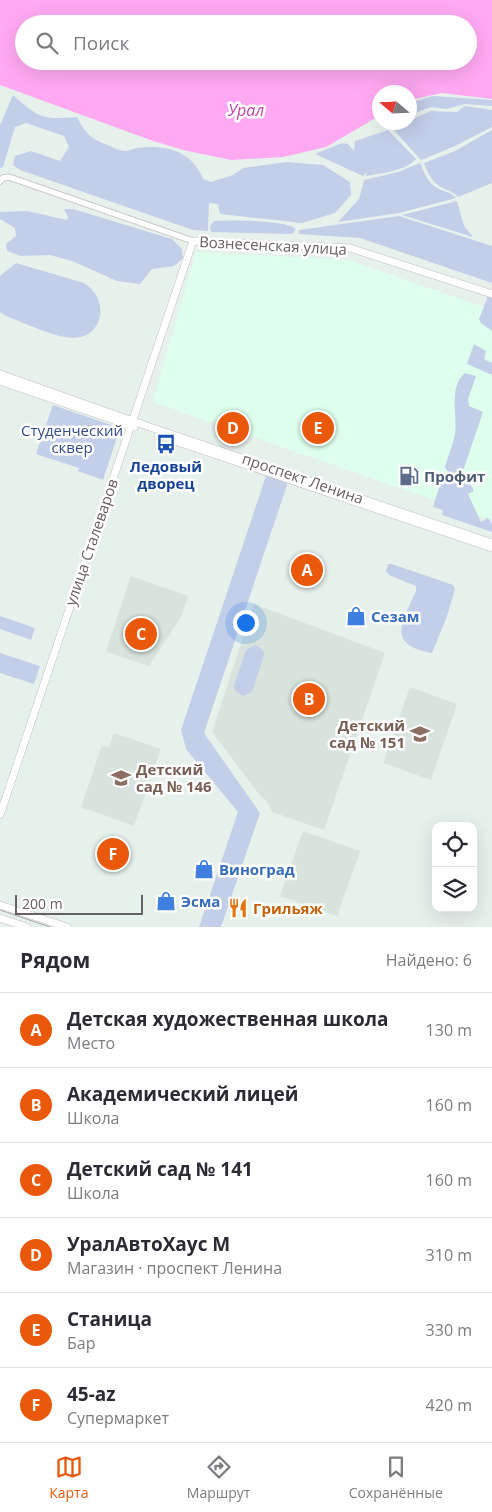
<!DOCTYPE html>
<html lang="ru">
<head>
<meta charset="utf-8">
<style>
	:root { --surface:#fff; --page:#f7f7f7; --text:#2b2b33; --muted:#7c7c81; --line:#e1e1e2; --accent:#ea580c }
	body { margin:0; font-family:"Open Sans",sans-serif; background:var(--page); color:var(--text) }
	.controls { position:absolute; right:15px; bottom:15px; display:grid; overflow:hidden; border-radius:10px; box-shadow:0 5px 20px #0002 }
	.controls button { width:45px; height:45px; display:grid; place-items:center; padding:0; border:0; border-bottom:1px solid var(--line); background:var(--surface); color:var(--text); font:25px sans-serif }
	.compass { position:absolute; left:372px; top:85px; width:45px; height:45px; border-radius:50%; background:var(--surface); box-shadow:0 5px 20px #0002; rotate:289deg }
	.scale { position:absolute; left:15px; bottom:12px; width:128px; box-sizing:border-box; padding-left:5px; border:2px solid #685e65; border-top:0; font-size:14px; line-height:18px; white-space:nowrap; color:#685e65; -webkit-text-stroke:4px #fff; paint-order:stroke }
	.you { position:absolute; left:245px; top:622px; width:18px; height:18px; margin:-12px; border:4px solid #fff; border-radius:50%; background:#1a73e8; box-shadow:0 0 0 8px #1a73e833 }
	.badge { display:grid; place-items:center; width:32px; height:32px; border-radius:50%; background:var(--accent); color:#fff; font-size:16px; font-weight:700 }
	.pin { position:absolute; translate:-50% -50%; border:2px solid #fff; box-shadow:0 1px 5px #0006 }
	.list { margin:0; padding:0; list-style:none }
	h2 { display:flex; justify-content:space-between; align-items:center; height:65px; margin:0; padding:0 20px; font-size:21px }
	h2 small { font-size:16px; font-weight:400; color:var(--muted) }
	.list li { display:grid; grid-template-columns:32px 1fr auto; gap:15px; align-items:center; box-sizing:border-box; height:75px; padding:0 20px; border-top:1px solid var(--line) }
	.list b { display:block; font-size:19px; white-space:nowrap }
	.list p { margin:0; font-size:16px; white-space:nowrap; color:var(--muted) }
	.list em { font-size:16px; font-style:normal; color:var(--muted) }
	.icon { flex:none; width:28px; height:28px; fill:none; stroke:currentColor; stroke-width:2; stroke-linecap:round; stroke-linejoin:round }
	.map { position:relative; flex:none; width:492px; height:927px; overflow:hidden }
	.search { position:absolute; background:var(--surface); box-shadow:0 5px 20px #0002; left:15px; right:15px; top:15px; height:55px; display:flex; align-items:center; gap:12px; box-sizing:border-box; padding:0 18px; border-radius:28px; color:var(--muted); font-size:19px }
	.sheet { height:515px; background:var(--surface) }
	nav { display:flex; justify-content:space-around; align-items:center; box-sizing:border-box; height:70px; border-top:1px solid var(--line); background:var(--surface); font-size:14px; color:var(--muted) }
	nav a { display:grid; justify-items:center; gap:2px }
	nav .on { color:var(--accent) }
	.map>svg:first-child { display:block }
</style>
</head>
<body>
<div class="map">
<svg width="492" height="927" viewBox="0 0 492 927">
	<rect width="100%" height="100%" fill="#e7f1ec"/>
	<polygon fill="#deffed" points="196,252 348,260 492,310 492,520 153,402"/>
	<g fill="#d8e3dd">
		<polygon points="131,576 188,596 182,615 149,666 106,652"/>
		<polygon points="254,604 385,653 324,830 272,812 266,800 262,798 212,732"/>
		<polygon points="410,687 457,704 431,780 383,763"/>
		<polygon points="114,733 161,749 134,826 81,807 102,745 109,747"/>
		<polygon points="303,831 360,851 337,916 280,896"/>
	</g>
	<g fill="#c3cee9">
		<path d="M13 95C39 118 42 120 77 117 85 134 93 140 110 146 114 148 120 151 125 151 128 151 132 149 136 148 165 144 192 150 203 179L211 182 233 175 243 168 286 162 323 165 350 182 351 195 335 213 302 223 220 214 218 204 209 203 208 231 193 230 20 170 13 165 15 156 31 151 60 161 69 147 64 136 26 123 15 127 3 167 0 168V125Z"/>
		<polygon points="433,96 492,100 492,106 465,104 446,109 431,107 410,115 410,103"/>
		<polygon points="465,106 492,110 492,127 453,147 421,160 391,127 410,122 410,120 431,111 457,112"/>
		<path d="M388 130 416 159C406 171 381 173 366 176L367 172 363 176 315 154 342 143 348 144 354 151 355 141Z"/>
		<path d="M492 130V183L458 197C453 191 448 191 441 187 432 182 427 172 424 163L455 151Z"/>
		<path d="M420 163C424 172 429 185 439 189 445 192 451 192 456 198L399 213 338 222 359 199 364 180 398 172Z"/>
		<polygon points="457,201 464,226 473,237 402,215"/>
		<polygon points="64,209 73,209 172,239 182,249 183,258 174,266 152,269 140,284 117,281 72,261 50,255 21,256 7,251 6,244 16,236 15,228 0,219 0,212 27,211 67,220 68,217"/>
		<polygon points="399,216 492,246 492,283 360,238 299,234 299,230"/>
		<path d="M214 221C228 220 287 220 295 229L294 233 289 234 211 232 210 226Z"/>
		<path d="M16 263 84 283C111 300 103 338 73 338 53 337 25 323 6 316L0 312V276Z"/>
		<polygon points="488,296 492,297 492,331 481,323 479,319"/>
		<polygon points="474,344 486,351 484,359 492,363 492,375 467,364"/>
		<path d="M465 373 476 376 468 399 469 406 483 412 461 477 450 474 445 468C447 457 453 446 455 434 458 416 448 386 465 373Z"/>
		<polygon points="53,405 120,428 103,480 78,471 79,468 36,454"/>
		<polygon points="266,476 286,482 287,485 204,733 260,813 221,927 199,927 238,812 186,749 181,730"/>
		<polygon points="448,478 471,485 474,491 468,494 481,522 488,518 492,524 492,532 442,515 443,510 433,507 441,481"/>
		<path d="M388 564H392L453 585 455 589 446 619 432 653C386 645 402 622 416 591V586L389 575 386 571Z"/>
		<polygon points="0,616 35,628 31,640 0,629"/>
		<polygon points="255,645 263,650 264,655 252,692 243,696 235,691 234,685 246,650"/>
		<polygon points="0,653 40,666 34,684 0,673"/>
	</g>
	<path fill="#ffa9f3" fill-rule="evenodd" d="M0 0H492V99L442 93 410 100V92H380L379 116 326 147 283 157 231 160 183 150 153 141 0 85ZM24 24H468V61H24Z"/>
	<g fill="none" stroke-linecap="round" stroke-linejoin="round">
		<defs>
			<polyline id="tertiary" points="0,181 3,178 9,177 193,241"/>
			<g id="secondary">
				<polyline points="0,374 144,425 492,543"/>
				<polyline points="0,381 134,427"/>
				<polyline points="175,441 492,548"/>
				<polyline points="0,815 193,241 350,248 492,294"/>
				<polyline points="0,905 67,927"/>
				<polyline points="0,918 27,927"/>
			</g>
		</defs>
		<use href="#tertiary" stroke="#c3bbc0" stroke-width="7"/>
		<use href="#secondary" stroke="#c5bcc2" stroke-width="8"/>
		<use href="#tertiary" stroke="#fff" stroke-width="5.5"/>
		<use href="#secondary" stroke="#fff" stroke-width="7"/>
		<polyline stroke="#a7a4a6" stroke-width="1" points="0,910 50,927"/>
	</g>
	<defs>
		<symbol id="bus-bare" viewBox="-9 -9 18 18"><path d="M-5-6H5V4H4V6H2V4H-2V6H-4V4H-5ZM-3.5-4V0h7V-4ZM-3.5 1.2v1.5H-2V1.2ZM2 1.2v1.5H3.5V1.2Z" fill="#1a4fb4" stroke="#fff" stroke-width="2.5" paint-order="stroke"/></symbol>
		<symbol id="fuel-bare" viewBox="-9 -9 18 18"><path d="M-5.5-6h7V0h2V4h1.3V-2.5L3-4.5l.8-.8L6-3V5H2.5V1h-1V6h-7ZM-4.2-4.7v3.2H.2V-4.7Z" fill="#5c6f8a" stroke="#fff" stroke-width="2.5" paint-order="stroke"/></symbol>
		<symbol id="shop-bare" viewBox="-9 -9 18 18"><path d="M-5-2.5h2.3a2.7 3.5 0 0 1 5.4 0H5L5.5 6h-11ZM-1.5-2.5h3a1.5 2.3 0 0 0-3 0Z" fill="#3f7fe0" stroke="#fff" stroke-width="2.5" paint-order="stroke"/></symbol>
		<symbol id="school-bare" viewBox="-9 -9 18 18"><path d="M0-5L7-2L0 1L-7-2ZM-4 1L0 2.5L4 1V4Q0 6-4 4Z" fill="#8d6e63" stroke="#fff" stroke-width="2.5" paint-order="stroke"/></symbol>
		<symbol id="restaurant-bare" viewBox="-9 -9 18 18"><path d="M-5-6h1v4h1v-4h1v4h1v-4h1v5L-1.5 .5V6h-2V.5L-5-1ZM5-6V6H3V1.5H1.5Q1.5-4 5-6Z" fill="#e8710a" stroke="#fff" stroke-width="2.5" paint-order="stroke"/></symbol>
	</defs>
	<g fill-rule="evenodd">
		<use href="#bus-bare" x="152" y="430" width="28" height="28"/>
		<use href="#fuel-bare" x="395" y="462" width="28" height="28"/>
		<use href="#shop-bare" x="342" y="602" width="28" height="28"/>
		<use href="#school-bare" x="406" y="720" width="28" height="28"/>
		<use href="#school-bare" x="107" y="764" width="28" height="28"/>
		<use href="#shop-bare" x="190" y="855" width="28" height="28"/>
		<use href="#shop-bare" x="152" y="887" width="28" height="28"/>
		<use href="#restaurant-bare" x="224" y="894" width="28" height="28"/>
	</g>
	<g text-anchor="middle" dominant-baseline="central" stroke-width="5" stroke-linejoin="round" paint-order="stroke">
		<g font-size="15" fill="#685e65" stroke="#fff">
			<text transform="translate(273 245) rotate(3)">Вознесенская улица</text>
			<text transform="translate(303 478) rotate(19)">проспект Ленина</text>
			<text transform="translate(91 542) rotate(-71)">улица Сталеваров</text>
		</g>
		<g font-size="15" fill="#344b90" stroke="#fff">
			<text x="72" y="430">Студенческий<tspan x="72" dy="17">сквер</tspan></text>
		</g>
		<g font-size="15" font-weight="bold" fill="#164399" stroke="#fff">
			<text x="166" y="466">Ледовый<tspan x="166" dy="17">дворец</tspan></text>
		</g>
		<g font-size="15" font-weight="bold" fill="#4e5e75" stroke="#fff" text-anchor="start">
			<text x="424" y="476">Профит</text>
		</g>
		<g font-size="15" font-weight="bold" fill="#366cbe" stroke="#fff" text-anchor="start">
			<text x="371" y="616">Сезам</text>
			<text x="219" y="869">Виноград</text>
			<text x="181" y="901">Эсма</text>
		</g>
		<g font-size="15" font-weight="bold" fill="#785e54" stroke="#fff" text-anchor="end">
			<text x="405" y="725">Детский<tspan x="405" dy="17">сад № 151</tspan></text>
			<text x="136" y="769" text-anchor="start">Детский<tspan x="136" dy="17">сад № 146</tspan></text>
		</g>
		<g font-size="15" font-weight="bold" fill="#c56008" stroke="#fff" text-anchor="start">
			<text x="253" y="908">Грильяж</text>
		</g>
		<g font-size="16" font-style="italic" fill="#c041a5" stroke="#fff">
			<text x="246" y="110">Урал</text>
		</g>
	</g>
</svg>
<div class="controls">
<button><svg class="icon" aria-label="locate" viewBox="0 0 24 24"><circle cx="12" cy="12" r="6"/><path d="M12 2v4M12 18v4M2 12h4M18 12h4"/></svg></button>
<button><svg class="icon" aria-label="layers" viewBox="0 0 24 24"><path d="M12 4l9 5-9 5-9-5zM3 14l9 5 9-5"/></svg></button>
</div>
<svg class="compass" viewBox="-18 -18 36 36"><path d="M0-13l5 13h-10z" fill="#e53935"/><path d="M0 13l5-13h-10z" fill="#7c7c81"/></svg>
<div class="scale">200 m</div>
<div class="you"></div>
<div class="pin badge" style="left:307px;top:570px">A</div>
<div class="pin badge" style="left:309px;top:699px">B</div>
<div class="pin badge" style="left:141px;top:634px">C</div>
<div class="pin badge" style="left:233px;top:428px">D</div>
<div class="pin badge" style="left:318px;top:428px">E</div>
<div class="pin badge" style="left:113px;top:854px">F</div>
<div class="search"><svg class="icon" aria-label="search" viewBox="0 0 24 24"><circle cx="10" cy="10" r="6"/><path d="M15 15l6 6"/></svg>Поиск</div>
</div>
<section class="sheet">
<h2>Рядом<small>Найдено: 6</small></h2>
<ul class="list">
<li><span class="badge">A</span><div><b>Детская художественная школа</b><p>Место</p></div><em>130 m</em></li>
<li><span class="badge">B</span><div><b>Академический лицей</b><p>Школа</p></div><em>160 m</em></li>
<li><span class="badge">C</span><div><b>Детский сад № 141</b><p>Школа</p></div><em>160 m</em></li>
<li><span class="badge">D</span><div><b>УралАвтоХаус М</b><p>Магазин · проспект Ленина</p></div><em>310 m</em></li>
<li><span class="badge">E</span><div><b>Станица</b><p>Бар</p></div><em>330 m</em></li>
<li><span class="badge">F</span><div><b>45-az</b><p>Супермаркет</p></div><em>420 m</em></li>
</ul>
</section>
<nav>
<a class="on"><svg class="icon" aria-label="map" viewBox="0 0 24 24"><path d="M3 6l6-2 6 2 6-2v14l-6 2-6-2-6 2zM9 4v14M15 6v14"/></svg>Карта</a>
<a><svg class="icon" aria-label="directions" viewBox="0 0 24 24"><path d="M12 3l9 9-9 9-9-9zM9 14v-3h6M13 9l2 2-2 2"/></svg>Маршрут</a>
<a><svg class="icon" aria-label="saved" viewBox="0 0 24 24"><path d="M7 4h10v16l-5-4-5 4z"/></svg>Сохранённые</a>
</nav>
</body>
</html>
